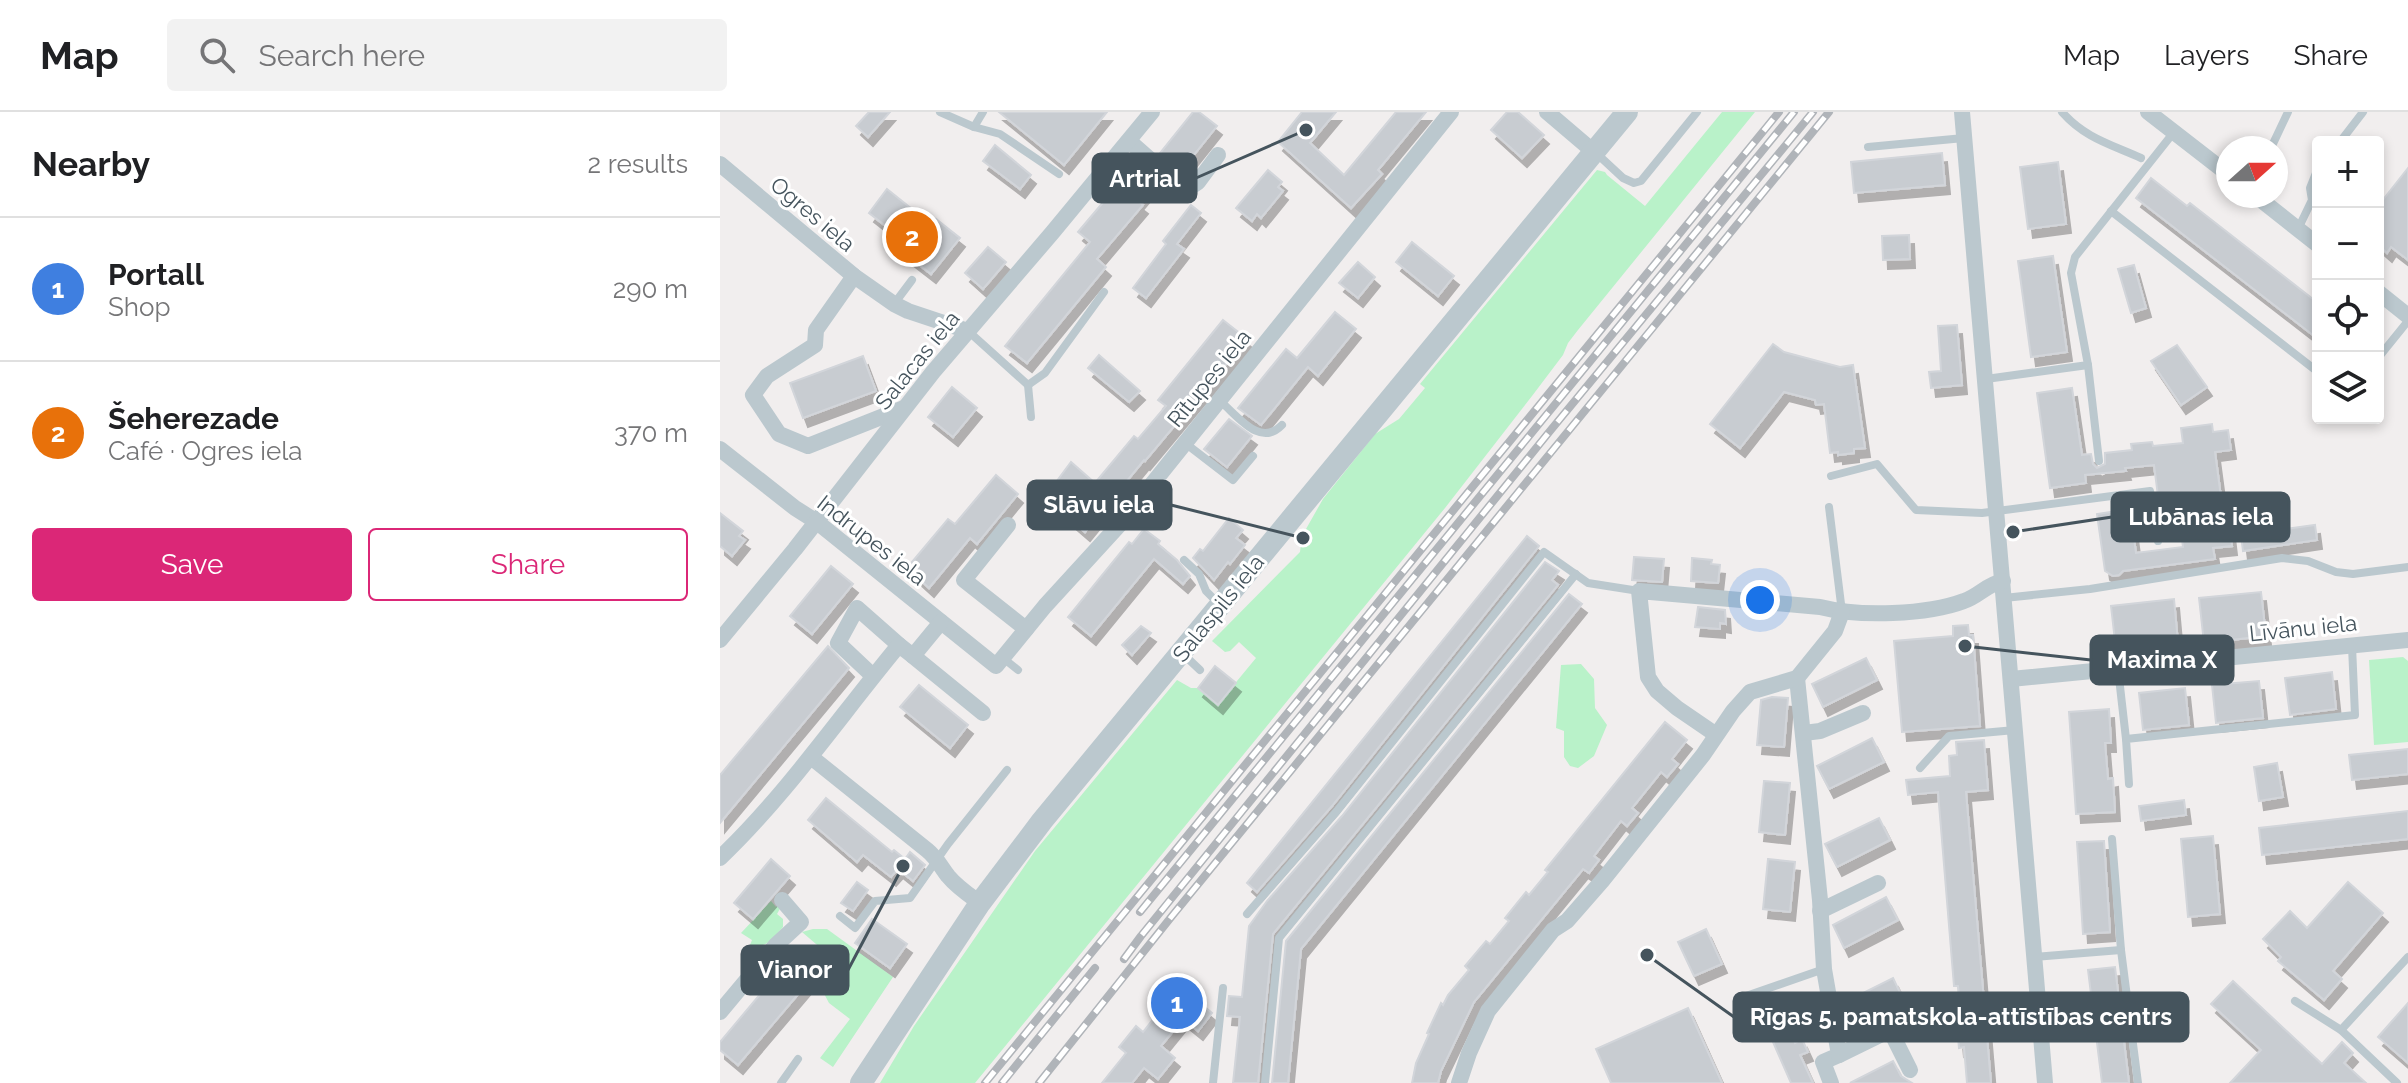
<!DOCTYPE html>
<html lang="en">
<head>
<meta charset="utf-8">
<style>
	:root { --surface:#fff; --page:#f2f2f2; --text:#202124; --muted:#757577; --line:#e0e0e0; --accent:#db2777 }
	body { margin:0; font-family:Raleway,sans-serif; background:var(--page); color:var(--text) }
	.controls { position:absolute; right:24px; top:24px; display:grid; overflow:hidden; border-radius:8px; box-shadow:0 4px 12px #0003 }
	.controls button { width:72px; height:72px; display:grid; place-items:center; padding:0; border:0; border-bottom:2px solid var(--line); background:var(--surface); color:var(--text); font:40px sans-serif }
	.compass { position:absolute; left:1496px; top:24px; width:72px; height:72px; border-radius:50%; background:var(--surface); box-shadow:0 4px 12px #0003; rotate:69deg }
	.you { position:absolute; left:1040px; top:488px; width:28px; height:28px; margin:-20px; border:6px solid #fff; border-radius:50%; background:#1a73e8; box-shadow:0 0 0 12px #1a73e833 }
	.badge { display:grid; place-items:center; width:52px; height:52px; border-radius:50%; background:var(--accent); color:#fff; font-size:26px; font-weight:700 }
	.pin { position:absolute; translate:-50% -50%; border:4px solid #fff; box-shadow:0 2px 8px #0006 }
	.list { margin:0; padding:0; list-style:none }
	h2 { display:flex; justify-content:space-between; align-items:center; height:104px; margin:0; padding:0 32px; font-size:34px }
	h2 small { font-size:26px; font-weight:400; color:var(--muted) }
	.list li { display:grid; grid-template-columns:52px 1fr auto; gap:24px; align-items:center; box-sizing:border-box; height:144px; padding:0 32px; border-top:2px solid var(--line) }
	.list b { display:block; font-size:30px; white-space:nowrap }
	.list p { margin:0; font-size:26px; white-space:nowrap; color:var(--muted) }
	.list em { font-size:26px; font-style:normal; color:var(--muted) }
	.actions { display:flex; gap:16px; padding:24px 32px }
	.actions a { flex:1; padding:18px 0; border:2px solid var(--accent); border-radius:8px; text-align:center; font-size:28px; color:var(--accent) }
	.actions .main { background:var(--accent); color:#fff }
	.icon { flex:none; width:44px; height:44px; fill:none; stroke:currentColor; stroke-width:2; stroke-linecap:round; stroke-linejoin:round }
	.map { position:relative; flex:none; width:1688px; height:971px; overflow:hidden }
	header { display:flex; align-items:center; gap:48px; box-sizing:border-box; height:112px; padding:0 40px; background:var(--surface); border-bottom:2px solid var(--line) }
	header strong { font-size:38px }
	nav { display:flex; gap:44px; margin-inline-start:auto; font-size:28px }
	.search { width:560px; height:72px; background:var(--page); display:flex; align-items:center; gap:20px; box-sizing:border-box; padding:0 28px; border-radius:8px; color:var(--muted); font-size:30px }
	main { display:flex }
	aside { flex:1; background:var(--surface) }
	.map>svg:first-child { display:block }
</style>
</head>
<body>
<header>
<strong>Map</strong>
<div class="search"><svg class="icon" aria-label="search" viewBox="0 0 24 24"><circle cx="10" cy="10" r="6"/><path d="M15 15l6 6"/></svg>Search here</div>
<nav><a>Map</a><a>Layers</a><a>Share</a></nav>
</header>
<main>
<aside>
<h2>Nearby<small>2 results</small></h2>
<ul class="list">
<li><span class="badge" style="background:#3f7fe0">1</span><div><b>Portall</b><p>Shop</p></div><em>290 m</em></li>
<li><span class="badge" style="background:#e8710a">2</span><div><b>Šeherezade</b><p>Café · Ogres iela</p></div><em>370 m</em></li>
</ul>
<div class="actions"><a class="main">Save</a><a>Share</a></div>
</aside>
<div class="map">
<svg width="1688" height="971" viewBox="0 0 1688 971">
	<defs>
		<filter id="shadow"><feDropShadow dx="5" dy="9" stdDeviation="0" flood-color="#0004"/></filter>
	</defs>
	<rect width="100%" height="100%" fill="#f1eeee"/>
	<g fill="#b9f2c9">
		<polygon points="1002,0 1035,0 858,218 848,231 843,243 812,284 725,396 255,971 160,971 194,914 315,739 457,568 471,576 478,576 498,592 536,546 519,530 510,539 505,540 492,529 580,440 582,424 603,387 655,322 679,307 705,276 700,272 877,58 885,60 887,63 925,94"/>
		<polygon points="1683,545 1688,549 1688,630 1654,633 1649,548"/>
		<polygon points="861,552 874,567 875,596 887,613 874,644 858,656 850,654 844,645 844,619 836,616 841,553"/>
		<path d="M51 789 56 795 60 791 62 793 57 802 63 807V815C52 827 47 837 30 833L32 828 21 821Z"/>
		<polygon points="93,817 107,817 173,865 113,955 100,946 130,907 109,891 101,876 102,853 110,844 82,820"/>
	</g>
	<g fill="#c8ccd1" stroke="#d2d5da" stroke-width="2" filter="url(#shadow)">
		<polygon points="149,0 170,0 148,25 136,14"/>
		<polygon points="279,0 387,0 344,53"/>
		<polygon points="473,0 479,0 497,14 461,59 440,41"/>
		<polygon points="582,0 616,0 590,31 624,63 676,0 706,0 658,58 662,62 631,96 558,30"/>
		<polygon points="787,0 798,0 824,23 802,46 771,18"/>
		<polygon points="275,33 311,63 300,77 263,49"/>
		<polygon points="1222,41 1225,73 1134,81 1131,50"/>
		<polygon points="1338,50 1346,112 1308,117 1300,55"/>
		<polygon points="413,55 425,65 421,71 428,77 418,89 423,93 377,147 386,155 307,251 285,234 370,130 358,120"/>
		<polygon points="1688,56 1688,148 1671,135 1667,141 1658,133 1658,94"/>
		<polygon points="548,58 562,70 558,75 563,79 541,106 537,102 532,109 516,96"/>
		<polygon points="1431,66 1467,94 1470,91 1598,191 1598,227 1416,86"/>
		<polygon points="167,77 212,113 216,107 240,126 211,162 189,145 195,137 149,101"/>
		<polygon points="471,93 481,101 457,132 464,137 426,186 413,176 446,132 443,129"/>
		<polygon points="1189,123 1190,147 1163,148 1162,124"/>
		<polygon points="692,130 734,164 718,184 676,150"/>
		<polygon points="268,135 286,150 263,177 245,161"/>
		<polygon points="1333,144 1347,240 1311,245 1298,149"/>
		<polygon points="638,150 655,165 638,186 619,171"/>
		<polygon points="1414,153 1426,196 1411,201 1398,157"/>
		<polygon points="615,200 636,217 598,264 588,255 541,313 518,296 566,237 577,246"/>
		<polygon points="503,208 527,227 425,349 424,348 365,420 337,396 332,403 319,393 351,350 375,371 414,324 418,327 446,294 438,288"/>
		<polygon points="1237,213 1242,273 1211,276 1209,260 1221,259 1218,214"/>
		<polygon points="1053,232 1064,240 1120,255 1133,253 1145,336 1134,337 1134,341 1118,343 1118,340 1110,341 1104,292 1096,293 1095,288 1064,280 1020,336 990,312"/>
		<polygon points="1457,233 1487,275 1461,293 1431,249"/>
		<polygon points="379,243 420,279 409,290 368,256"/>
		<polygon points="143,244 156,279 83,306 70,271"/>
		<polygon points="232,275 257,296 233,325 208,305"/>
		<polygon points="1352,276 1362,343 1371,342 1373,352 1377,356 1385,352 1385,341 1412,338 1411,332 1432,330 1433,334 1463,331 1461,316 1492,312 1493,320 1508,318 1511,338 1495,340 1501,385 1506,384 1512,434 1493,436 1495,447 1403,459 1399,463 1393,464 1385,459 1377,402 1410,397 1416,441 1463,435 1456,382 1438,384 1434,353 1405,356 1406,359 1365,363 1366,371 1330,376 1317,281"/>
		<polygon points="509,307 532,324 507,355 484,337"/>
		<polygon points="276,363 298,382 257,432 250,426 209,476 187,456 228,407 235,412"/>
		<polygon points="0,401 23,419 19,424 25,428 12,444 0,434"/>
		<polygon points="509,406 523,418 516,426 525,433 510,452 508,450 494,468 473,446 480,437 483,439"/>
		<polygon points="1595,413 1597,428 1523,439 1521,423"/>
		<polygon points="424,417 440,429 438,432 457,448 470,464 463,472 434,447 371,524 348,505 409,430 412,432"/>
		<polygon points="807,424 819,434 816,438 612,694 537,780 527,771"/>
		<polygon points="914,445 944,447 942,470 912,468"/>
		<polygon points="972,446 992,448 991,452 1000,453 998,471 971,469"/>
		<polygon points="825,450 839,459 832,468 838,473 553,822 538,971 513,971 520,905 507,904 509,884 522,885 529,814 547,789 622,704"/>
		<polygon points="111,454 133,472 92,522 70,504"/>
		<polygon points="1541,480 1546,524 1484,531 1479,486"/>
		<polygon points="849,482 862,492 581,837 568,971 552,971 566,829"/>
		<polygon points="1454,487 1458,531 1396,538 1391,494"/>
		<polygon points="978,495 1005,498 1006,512 1000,511 1000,517 975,515"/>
		<polygon points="1248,513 1249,523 1253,523 1260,614 1182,620 1174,529 1233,524 1233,514"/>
		<polygon points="421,514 431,521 412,543 402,533"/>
		<polygon points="108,534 129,556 0,711 0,663"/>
		<polygon points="1146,546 1157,568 1103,595 1092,572"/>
		<polygon points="495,554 516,571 498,593 478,576"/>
		<polygon points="1612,560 1616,597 1570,603 1565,566"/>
		<polygon points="1539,569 1543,606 1496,611 1492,573"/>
		<polygon points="199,573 248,613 230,636 180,595"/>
		<polygon points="1465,576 1469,613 1423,618 1419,581"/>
		<polygon points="1052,585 1068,586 1064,635 1037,633 1041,588"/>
		<polygon points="1389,597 1391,631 1385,631 1388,667 1393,666 1395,700 1356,702 1349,600"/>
		<polygon points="945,610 967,628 952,647 958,652 947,665 941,660 912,696 918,701 907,714 901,709 874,744 879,748 869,761 863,757 754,890 721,959 718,971 692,971 696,951 709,922 707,921 721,891 723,893 728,883 749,858 745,854 766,829 770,832 789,809 785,806 806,780 809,783 828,760 825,758"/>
		<polygon points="1152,626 1164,650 1109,677 1097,654"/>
		<polygon points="1264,628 1268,678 1246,680 1271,971 1247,971 1244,935 1239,936 1236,903 1241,903 1238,874 1234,874 1218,680 1188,683 1186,668 1230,664 1229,644 1237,643 1236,630"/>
		<polygon points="1688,637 1688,662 1632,668 1629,643"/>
		<polygon points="1557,651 1563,685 1539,689 1534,655"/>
		<polygon points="1044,669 1070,671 1065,723 1039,720"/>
		<polygon points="106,686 172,740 174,738 185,747 190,740 205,753 193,769 178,757 171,765 143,743 137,750 88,708"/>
		<polygon points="1464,688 1466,703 1421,709 1419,694"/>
		<polygon points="1688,699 1688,727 1542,743 1539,716"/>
		<polygon points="1159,706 1170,728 1117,755 1105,732"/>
		<polygon points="1493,724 1500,802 1468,805 1461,727"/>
		<polygon points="1384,729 1390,820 1363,822 1357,730"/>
		<polygon points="51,747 70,764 33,807 14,791"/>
		<polygon points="1048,747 1075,750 1070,800 1043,797"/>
		<polygon points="137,770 148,778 133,799 121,791"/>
		<polygon points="1628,770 1663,801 1613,859 1622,867 1604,888 1558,849 1561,845 1543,827 1570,799 1587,816"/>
		<polygon points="1166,785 1178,808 1124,836 1113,813"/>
		<polygon points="152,807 187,832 170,856 135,831"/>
		<polygon points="986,817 1002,852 974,864 958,830"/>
		<polygon points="63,855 85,874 18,953 0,938 0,930"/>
		<polygon points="1395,855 1409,971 1382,971 1368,858"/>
		<polygon points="1173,866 1184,889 1131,916 1123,900 1121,892"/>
		<polygon points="453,869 492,901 478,919 463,907 441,934 455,946 438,967 424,956 412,971 382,971 406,941 399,935 416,914 423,920 445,892 439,887"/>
		<polygon points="1513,869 1602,952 1622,930 1633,941 1624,951 1646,971 1510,971 1541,938 1491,892"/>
		<polygon points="1688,891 1688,951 1658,925"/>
		<polygon points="968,896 1002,971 891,971 876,937"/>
		<polygon points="1071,922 1075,931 1082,927 1088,940 1080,943 1093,971 1071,971 1053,930"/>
		<polygon points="1173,949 1181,964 1192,971 1130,971"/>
	</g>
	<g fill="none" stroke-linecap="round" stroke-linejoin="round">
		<g stroke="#bbc8ce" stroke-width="8">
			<polyline points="220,0 254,15 280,22 339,62"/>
			<path d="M1342 0C1365 26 1390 32 1421 46"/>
			<polyline points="254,15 263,0"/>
			<polyline points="1620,30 1643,0"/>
			<polyline points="1148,35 1244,26"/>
			<polyline points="1551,36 1568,0"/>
			<polyline points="875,40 903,66 914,71 921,69 977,0"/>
			<polyline points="1391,99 1598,260"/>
			<polyline points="1578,117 1592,88 1590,76 1598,56"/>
			<polyline points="174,192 192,168"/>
			<polyline points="248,219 308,273 325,261 384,180"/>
			<polyline points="1658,246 1688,209"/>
			<polyline points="1368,253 1379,349"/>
			<polyline points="1266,267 1368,253 1351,161 1355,145 1454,20"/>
			<polyline points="308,273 311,305"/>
			<path d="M500 289C518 304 540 336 562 313"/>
			<polyline points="465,331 513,368 533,344"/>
			<polyline points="1111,364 1157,352 1196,398 1262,401 1430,379 1438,429"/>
			<polyline points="1109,395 1122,500"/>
			<polyline points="464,448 479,462 486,479 499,492"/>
			<polyline points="1284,486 1370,477 1562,446 1588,449 1616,460 1633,462 1688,455"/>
			<polyline points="462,541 480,558"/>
			<polyline points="283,546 298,558"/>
			<polyline points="1398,557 1406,627"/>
			<polyline points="1200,656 1229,624 1295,618"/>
			<polyline points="1409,672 1406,627 1635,603 1632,534"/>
			<polyline points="1392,727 1401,838 1418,971"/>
			<polyline points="527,802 617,699 824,440 868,471 919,479"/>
			<polyline points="120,804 135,816 155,789 190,786 228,732 287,658"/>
			<polyline points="1314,845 1401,838"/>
			<polyline points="1026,884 1104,857"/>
			<polyline points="1575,889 1621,918 1677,971"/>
			<polyline points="1621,918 1688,845"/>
			<polyline points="61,971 78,947"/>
			<polyline points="493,971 503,876"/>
			<polyline points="545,971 559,826 856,462"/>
		</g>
		<g stroke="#bbc8ce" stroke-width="16">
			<polyline points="827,0 874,40"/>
			<polyline points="1242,0 1325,971"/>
			<polyline points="1428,0 1508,62"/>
			<polyline points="409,29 459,73 469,76 478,70 498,43"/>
			<polyline points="0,52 134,164 174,192 188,199 248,219"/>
			<polyline points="1536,84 1598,133"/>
			<polyline points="134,164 96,218 95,233 47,264 33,283 59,322 88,334 184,296"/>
			<polyline points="1658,180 1688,204"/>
			<polyline points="0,337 75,396 97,410 276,554 325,494 400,412 731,0"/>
			<polyline points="288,413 244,468 306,517"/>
			<polyline points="0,528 75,437 213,260 332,121 432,0"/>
			<polyline points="193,544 263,601"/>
			<polyline points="153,564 118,531 137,496 179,533"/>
			<polyline points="1077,566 1100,788 1104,857 1119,943 1103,950 1111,971"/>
			<polyline points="1291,567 1688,528"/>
			<polyline points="1084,621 1100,619 1143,601"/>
			<path d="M995 622 957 596 937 579 928 565 919 479 1100 495C1139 505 1207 503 1244 489 1259 484 1267 472 1283 469"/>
			<path d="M91 645 207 738C217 746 221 755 228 764 237 775 249 783 260 791"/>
			<path d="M0 746C67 682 120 604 179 533L193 544 221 510"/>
			<polyline points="1100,799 1158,771"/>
			<polyline points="0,900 56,833 81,810 62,788"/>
			<polyline points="1119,943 1170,918 1190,958"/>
			<polyline points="739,971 749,941 768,899 833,818 847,809 882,769 983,643 1013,599 1030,580 1077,566 1115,519 1122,500"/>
		</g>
		<polyline stroke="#bbc8ce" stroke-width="22" points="141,971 260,791 322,709 907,0"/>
		<defs>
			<g id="rail">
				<polyline points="420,800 1074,0"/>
				<polyline points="404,847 421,824 830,319 1093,0"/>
				<polyline points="265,971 1059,0"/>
				<polyline points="282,971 375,856"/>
				<polyline points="319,971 452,804 1109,0"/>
			</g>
		</defs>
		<use href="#rail" stroke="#b0b4b9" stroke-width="8"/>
		<use href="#rail" stroke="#fff" stroke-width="5" stroke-dasharray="15" stroke-linecap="butt"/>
	</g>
	<g text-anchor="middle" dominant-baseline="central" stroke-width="6" stroke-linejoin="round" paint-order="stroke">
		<g font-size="22" fill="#45545d" stroke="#fff">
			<text transform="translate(93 102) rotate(40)">Ogres iela</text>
			<text transform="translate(197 248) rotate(-51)">Salacas iela</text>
			<text transform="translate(489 266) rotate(-51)">Rītupes iela</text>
			<text transform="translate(152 428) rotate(38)">Indrupes iela</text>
			<text transform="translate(498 496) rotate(-51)">Salaspils iela</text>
			<text transform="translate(1583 516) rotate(-6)">Līvānu iela</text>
		</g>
	</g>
	<path fill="none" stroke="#45545d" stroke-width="3" d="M586 18L476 66M583 426L451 393M1293 420L1392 405M1245 534L1371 548M183 754L128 858M927 843L1014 905"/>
	<g fill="#45545d" stroke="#fff" stroke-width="3">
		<circle cx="586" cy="18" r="8"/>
		<circle cx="583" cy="426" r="8"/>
		<circle cx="1293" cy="420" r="8"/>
		<circle cx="1245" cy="534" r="8"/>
		<circle cx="183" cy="754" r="8"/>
		<circle cx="927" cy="843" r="8"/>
	</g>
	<g fill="#45545d" stroke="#45545d" stroke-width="3">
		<rect x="373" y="42" width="103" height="48" rx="8"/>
		<rect x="308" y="369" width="143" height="48" rx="8"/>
		<rect x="1392" y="381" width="177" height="48" rx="8"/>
		<rect x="1371" y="524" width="142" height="48" rx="8"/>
		<rect x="22" y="834" width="106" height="48" rx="8"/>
		<rect x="1014" y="881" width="454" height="48" rx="8"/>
	</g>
	<g font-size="24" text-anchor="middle" font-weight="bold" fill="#fff">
		<text x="425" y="75">Artrial</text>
		<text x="379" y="401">Slāvu iela</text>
		<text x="1481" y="413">Lubānas iela</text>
		<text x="1442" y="556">Maxima X</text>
		<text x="75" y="866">Vianor</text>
		<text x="1241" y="913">Rīgas 5. pamatskola-attīstības centrs</text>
	</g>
</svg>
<div class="controls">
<button>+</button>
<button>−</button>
<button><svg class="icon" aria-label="locate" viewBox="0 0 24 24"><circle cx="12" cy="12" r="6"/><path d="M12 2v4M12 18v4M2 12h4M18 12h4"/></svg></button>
<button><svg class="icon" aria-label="layers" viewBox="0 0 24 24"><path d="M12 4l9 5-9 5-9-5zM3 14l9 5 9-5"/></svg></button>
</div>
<svg class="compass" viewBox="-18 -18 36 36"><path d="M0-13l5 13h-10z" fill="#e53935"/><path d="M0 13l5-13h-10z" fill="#757577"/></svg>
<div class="you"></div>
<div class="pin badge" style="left:457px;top:891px;background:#3f7fe0">1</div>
<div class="pin badge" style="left:192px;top:125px;background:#e8710a">2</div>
</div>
</main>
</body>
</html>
